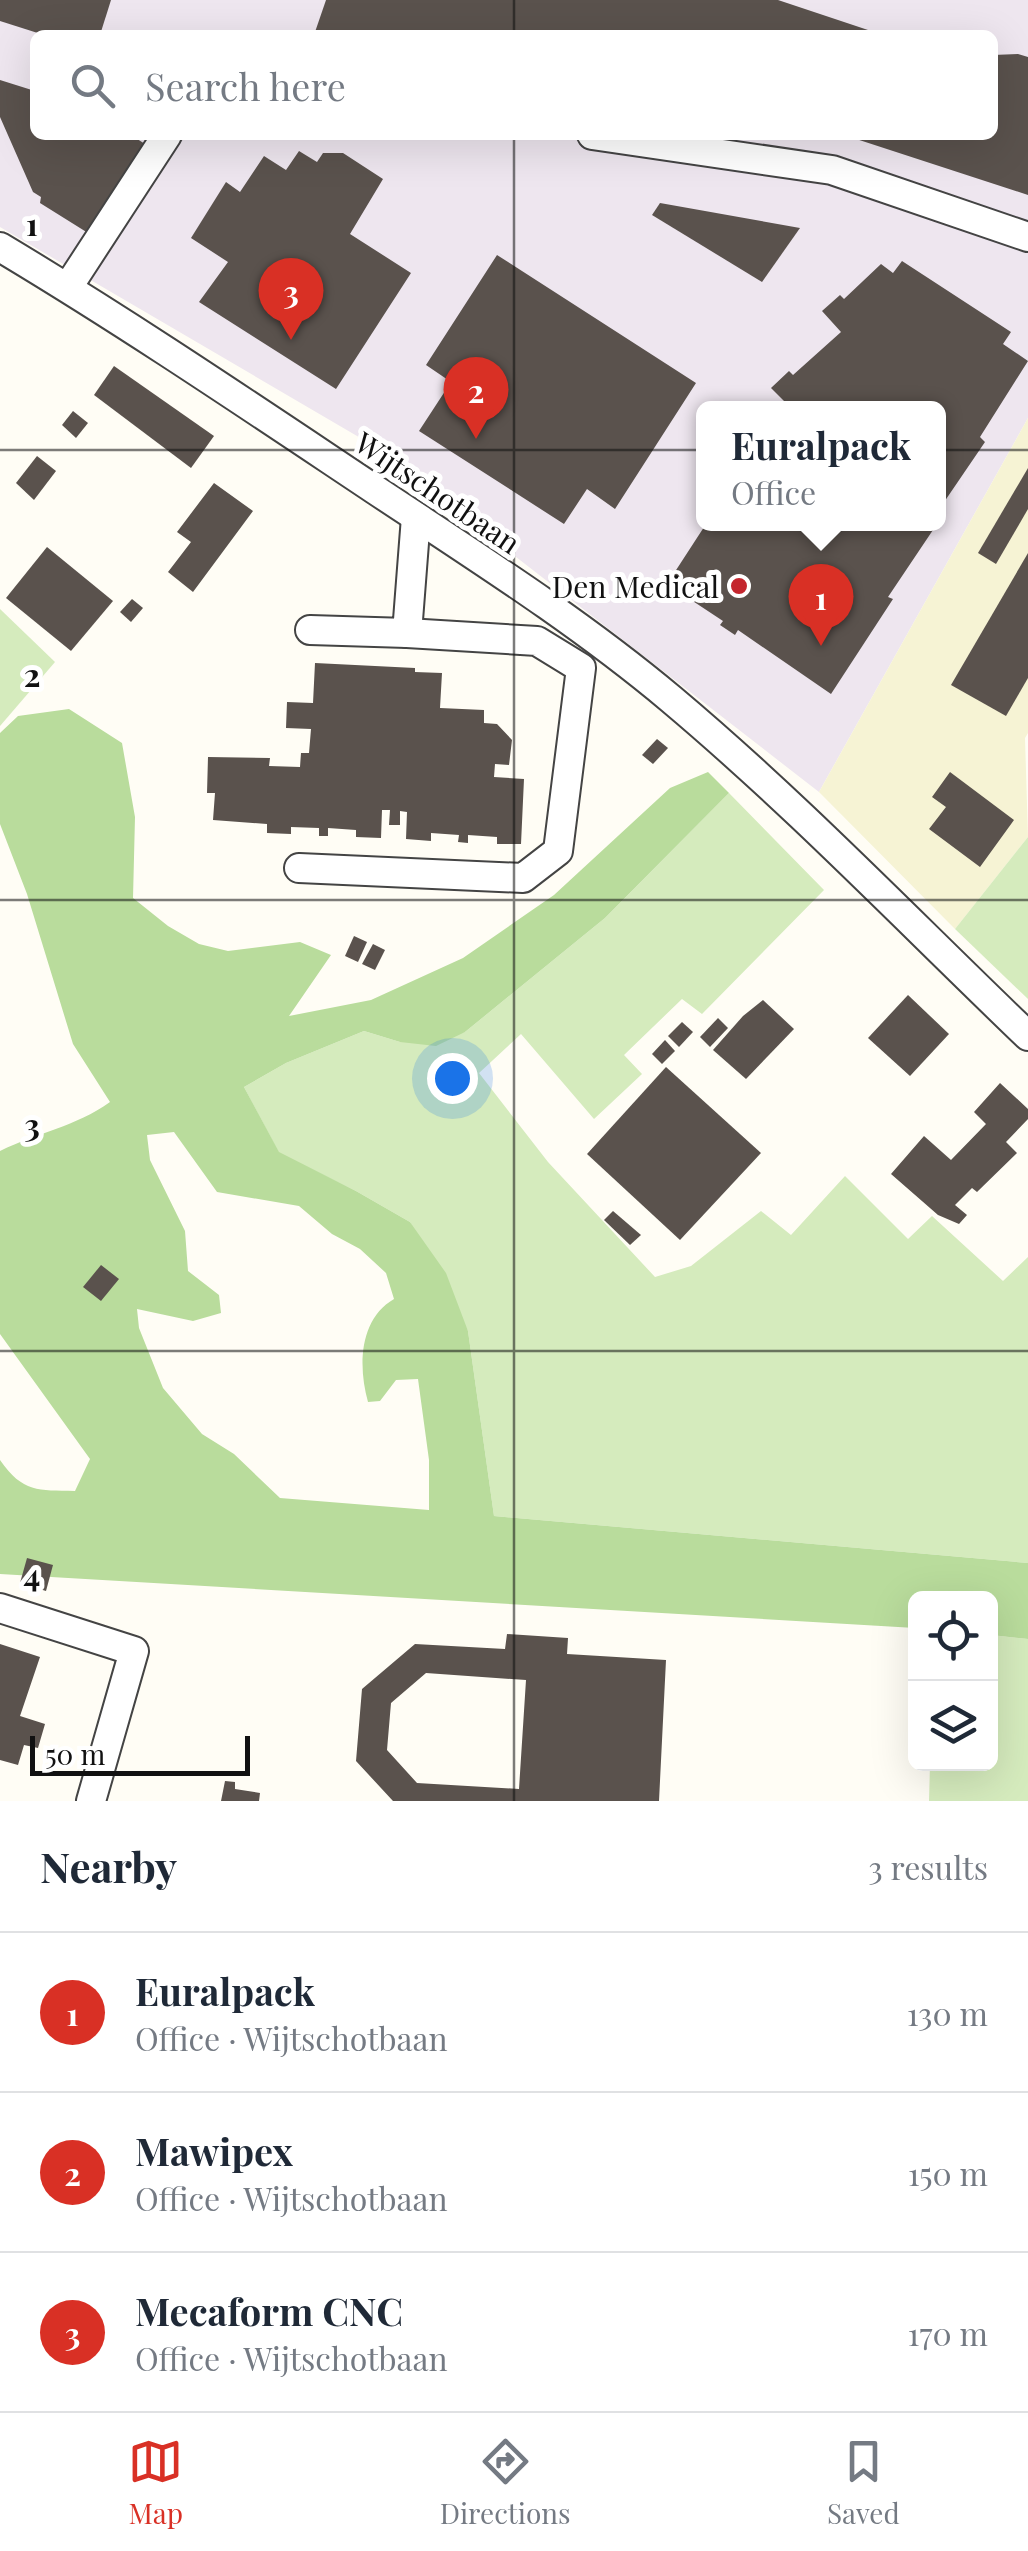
<!DOCTYPE html>
<html lang="en">
<head>
<meta charset="utf-8">
<style>
	:root { --surface:#fff; --page:#f6f6f7; --text:#1f2937; --muted:#747a83; --line:#e0e1e3; --accent:#d93025 }
	body { margin:0; font-family:"Playfair Display",serif; background:var(--page); color:var(--text) }
	.controls { position:absolute; right:30px; bottom:30px; display:grid; overflow:hidden; border-radius:15px; box-shadow:0 10px 40px #0002 }
	.controls button { width:90px; height:90px; display:grid; place-items:center; padding:0; border:0; border-bottom:2px solid var(--line); background:var(--surface); color:var(--text); font:50px sans-serif }
	.scale { position:absolute; left:30px; bottom:25px; width:220px; box-sizing:border-box; padding-left:10px; border:5px solid #111; border-top:0; font-size:28px; line-height:35px; white-space:nowrap; color:#111; -webkit-text-stroke:8px #fff; paint-order:stroke }
	.you { position:absolute; left:452px; top:1078px; width:35px; height:35px; margin:-25px; border:8px solid #fff; border-radius:50%; background:#1a73e8; box-shadow:0 0 0 15px #1a73e833 }
	.badge { display:grid; place-items:center; width:65px; height:65px; border-radius:50%; background:var(--accent); color:#fff; font-size:32px; font-weight:700 }
	.pin { position:absolute; translate:-50% -82px; filter:drop-shadow(0 2px 5px #0008) }
	.pin::after { content:''; position:absolute; top:52px; width:35px; height:30px; background:inherit; clip-path:polygon(0 0,100% 0,50% 100%) }
	.popup { position:absolute; left:696px; top:401px; width:250px; height:130px; box-sizing:border-box; display:grid; place-content:center; border-radius:15px; background:var(--surface); filter:drop-shadow(0 2px 8px #0005); font-size:32px; white-space:nowrap; color:var(--muted) }
	.popup b { font-size:38px; color:var(--text) }
	.popup::after { content:''; position:absolute; left:50%; top:100%; margin-left:-20px; border:20px solid transparent; border-top-color:var(--surface) }
	.list { margin:0; padding:0; list-style:none }
	h2 { display:flex; justify-content:space-between; align-items:center; height:130px; margin:0; padding:0 40px; font-size:42px }
	h2 small { font-size:32px; font-weight:400; color:var(--muted) }
	.list li { display:grid; grid-template-columns:65px 1fr auto; gap:30px; align-items:center; box-sizing:border-box; height:160px; padding:0 40px; border-top:2px solid var(--line) }
	.list b { display:block; font-size:38px; white-space:nowrap }
	.list p { margin:0; font-size:32px; white-space:nowrap; color:var(--muted) }
	.list em { font-size:32px; font-style:normal; color:var(--muted) }
	.icon { flex:none; width:55px; height:55px; fill:none; stroke:currentColor; stroke-width:2; stroke-linecap:round; stroke-linejoin:round }
	.map { position:relative; flex:none; width:1028px; height:1801px; overflow:hidden }
	.search { position:absolute; background:var(--surface); box-shadow:0 10px 40px #0002; left:30px; right:30px; top:30px; height:110px; display:flex; align-items:center; gap:25px; box-sizing:border-box; padding:0 35px; border-radius:15px; color:var(--muted); font-size:38px }
	.sheet { height:610px; background:var(--surface) }
	nav { display:flex; justify-content:space-around; align-items:center; box-sizing:border-box; height:140px; border-top:2px solid var(--line); background:var(--surface); font-size:28px; color:var(--muted) }
	nav a { display:grid; justify-items:center; gap:5px }
	nav .on { color:var(--accent) }
	.map>svg:first-child { display:block }
</style>
</head>
<body>
<div class="map">
<svg width="1028" height="1801" viewBox="0 0 1028 1801">
	<rect width="100%" height="100%" fill="#fffdf5"/>
	<path fill="#eee6ef" fill-rule="evenodd" d="M0 0H1028V418L819 792 369 443 0 227ZM35 35H993V135H35ZM704 408H938V524H704Z"/>
	<polygon fill="#f6f3d4" points="1028,418 1028,733 1025,738 1028,837 955,929 819,792"/>
	<g fill="#d5ebbd">
		<polygon points="0,609 55,662 0,726"/>
		<polygon points="729,793 824,890 702,1014 682,999 624,1055 642,1074 594,1119 521,1034 479,1073 548,1162 655,1277 691,1266 761,1211 791,1235 845,1176 908,1239 932,1216 1003,1281 1028,1257 1028,1563 494,1516 468,1331 410,1222 356,1191 279,1153 244,1087 286,1063 364,1031 400,1042 465,1032 605,918"/>
		<polygon points="1028,837 1028,999 955,929"/>
		<polygon points="991,1635 1028,1639 1028,1801 929,1801 930,1764 990,1764"/>
	</g>
	<path fill="#b9dc9c" fill-rule="evenodd" d="M69 709 122 743 135 817 133 898 168 926 199 944 228 951 300 942 331 955 289 1016 371 1000 463 958 554 895 670 788 708 772 729 793 605 918 465 1032 436 1046 400 1042 364 1031 286 1063 244 1087 279 1152 356 1191 410 1222 446 1273 468 1331 494 1516 1028 1563V1639L991 1635 990 1598H916L915 1628 0 1574V1460C23 1493 38 1490 75 1491L90 1459 0 1334V1151C39 1132 75 1127 110 1102L73 1044 27 894 0 824V733L18 716ZM174 1132 217 1192 299 1206 332 1234 360 1249 386 1273 394 1299C359 1319 358 1367 368 1402L380 1401 396 1380 418 1379 429 1460V1510L280 1498 234 1454 202 1434 163 1388 139 1328 137 1309 193 1321 221 1313 219 1295 188 1271 185 1231 150 1160 147 1135Z"/>
	<g fill="#5a524d" fill-rule="evenodd">
		<polygon points="0,0 111,0 100,35 44,35 0,21"/>
		<polygon points="326,0 778,0 880,34 314,35"/>
		<polygon points="1018,54 1028,57 1028,195 847,136 993,135 993,55"/>
		<polygon points="0,80 35,91 35,135 131,135 145,144 88,233 40,203 41,197 33,192 0,117"/>
		<polygon points="299,151 317,162 323,153 343,153 383,179 350,234 411,273 336,389 199,302 228,262 191,238 226,182 240,192 264,156 286,170"/>
		<polygon points="660,203 800,228 762,282 652,215"/>
		<polygon points="497,255 696,383 615,509 587,489 564,524 419,431 451,382 426,365"/>
		<polygon points="902,261 1011,332 1003,344 1028,361 980,437 985,442 938,511 938,408 791,408 771,388 789,371 793,375 841,332 822,311 840,295 844,299 881,264 893,273"/>
		<polygon points="114,366 214,436 191,468 94,395"/>
		<polygon points="73,411 88,423 76,438 62,425"/>
		<polygon points="37,456 56,471 34,500 16,483"/>
		<polygon points="1028,468 1028,509 996,564 978,553"/>
		<polygon points="214,483 253,511 193,592 168,572 191,542 177,532"/>
		<polygon points="706,524 937,524 888,597 893,599 831,694 738,630 735,635 720,625 723,621 667,584"/>
		<polygon points="47,547 113,601 71,651 6,598"/>
		<polygon points="1028,553 1028,678 1006,716 951,685"/>
		<polygon points="132,599 143,608 131,622 120,612"/>
		<polygon points="315,663 415,668 415,672 442,673 440,708 484,710 484,723 497,724 512,740 509,765 495,764 494,777 524,779 521,844 497,844 497,837 468,835 468,843 458,842 459,835 431,833 431,841 406,839 407,812 400,811 400,825 389,825 390,810 382,810 381,838 356,837 356,830 328,828 328,836 319,836 319,828 291,827 291,834 267,833 267,824 213,820 215,793 207,793 208,757 270,758 269,766 300,767 301,753 309,753 311,729 286,728 287,702 313,703"/>
		<polygon points="657,739 668,748 653,764 642,755"/>
		<polygon points="950,772 1014,820 980,867 929,829 946,807 932,797"/>
		<polygon points="354,936 367,942 358,962 345,956"/>
		<polygon points="373,944 385,950 375,970 362,964"/>
		<polygon points="908,995 949,1034 910,1076 868,1038"/>
		<polygon points="763,1000 794,1029 746,1079 713,1050 743,1016"/>
		<polygon points="718,1018 728,1028 710,1047 700,1037"/>
		<polygon points="682,1022 693,1032 679,1047 668,1036"/>
		<polygon points="665,1040 675,1051 662,1064 652,1054"/>
		<polygon points="666,1067 761,1153 680,1240 587,1154"/>
		<polygon points="1000,1083 1028,1109 1028,1119 1006,1142 1017,1153 977,1192 972,1188 955,1205 967,1215 959,1224 938,1215 891,1174 924,1136 951,1160 986,1124 974,1112"/>
		<polygon points="613,1211 641,1235 630,1245 604,1220"/>
		<polygon points="101,1265 119,1279 101,1301 83,1287"/>
		<polygon points="27,1558 53,1565 46,1591 20,1583"/>
		<path d="M507 1634 568 1638 567 1654 666 1660 659 1801H393L356 1761 362 1689 415 1644 505 1649ZM426 1673 526 1680 519 1789 417 1783 387 1750 391 1703Z"/>
		<polygon points="0,1644 40,1657 20,1716 45,1724 38,1748 24,1745 18,1765 0,1760"/>
		<polygon points="225,1781 235,1782 235,1789 260,1793 259,1801 221,1801"/>
	</g>
	<g fill="none" stroke-linecap="round" stroke-linejoin="round">
		<defs>
			<g id="minor">
				<polyline points="592,135 832,170 1028,237"/>
				<path d="M0 247C127 323 251 407 374 489 475 556 578 621 671 699 796 804 910 923 1028 1036"/>
				<polyline points="68,287 167,135"/>
				<polyline points="310,630 407,633 416,517"/>
				<polyline points="299,868 523,878 558,851 581,668 537,641 407,633"/>
				<polyline points="0,1608 134,1651 91,1801"/>
			</g>
		</defs>
		<use href="#minor" stroke="#444" stroke-width="32"/>
		<use href="#minor" stroke="#fff" stroke-width="28"/>
	</g>
	<path fill="none" stroke="#111" stroke-width="2.5" stroke-opacity="0.55" d="M514 0V35M514 135V1801M0 450H1028M0 900H1028M0 1351H1028"/>
	<circle fill="#c4262e" stroke="#fff" stroke-width="4" cx="739" cy="586" r="10"/>
	<g text-anchor="middle" dominant-baseline="central" stroke-width="10" stroke-linejoin="round" paint-order="stroke">
		<g font-size="30" fill="#111" stroke="#fff">
			<text transform="translate(438 492) rotate(34)">Wijtschotbaan</text>
		</g>
		<g font-size="30" fill="#111" stroke="#fff" text-anchor="end">
			<text x="719" y="586">Den Medical</text>
		</g>
	</g>
	<g font-size="32" text-anchor="middle" font-weight="bold" fill="#111" stroke="#fff" stroke-width="10" stroke-linejoin="round" paint-order="stroke">
		<text x="32" y="236">1</text>
		<text x="32" y="687">2</text>
		<text x="32" y="1137">3</text>
		<text x="32" y="1587">4</text>
	</g>
</svg>
<div class="controls">
<button><svg class="icon" aria-label="locate" viewBox="0 0 24 24"><circle cx="12" cy="12" r="6"/><path d="M12 2v4M12 18v4M2 12h4M18 12h4"/></svg></button>
<button><svg class="icon" aria-label="layers" viewBox="0 0 24 24"><path d="M12 4l9 5-9 5-9-5zM3 14l9 5 9-5"/></svg></button>
</div>
<div class="scale">50 m</div>
<div class="you"></div>
<div class="pin badge" style="left:821px;top:646px">1</div>
<div class="popup"><b>Euralpack</b>Office</div>
<div class="pin badge" style="left:476px;top:439px">2</div>
<div class="pin badge" style="left:291px;top:340px">3</div>
<div class="search"><svg class="icon" aria-label="search" viewBox="0 0 24 24"><circle cx="10" cy="10" r="6"/><path d="M15 15l6 6"/></svg>Search here</div>
</div>
<section class="sheet">
<h2>Nearby<small>3 results</small></h2>
<ul class="list">
<li><span class="badge">1</span><div><b>Euralpack</b><p>Office · Wijtschotbaan</p></div><em>130 m</em></li>
<li><span class="badge">2</span><div><b>Mawipex</b><p>Office · Wijtschotbaan</p></div><em>150 m</em></li>
<li><span class="badge">3</span><div><b>Mecaform CNC</b><p>Office · Wijtschotbaan</p></div><em>170 m</em></li>
</ul>
</section>
<nav>
<a class="on"><svg class="icon" aria-label="map" viewBox="0 0 24 24"><path d="M3 6l6-2 6 2 6-2v14l-6 2-6-2-6 2zM9 4v14M15 6v14"/></svg>Map</a>
<a><svg class="icon" aria-label="directions" viewBox="0 0 24 24"><path d="M12 3l9 9-9 9-9-9zM9 14v-3h6M13 9l2 2-2 2"/></svg>Directions</a>
<a><svg class="icon" aria-label="saved" viewBox="0 0 24 24"><path d="M7 4h10v16l-5-4-5 4z"/></svg>Saved</a>
</nav>
</body>
</html>
